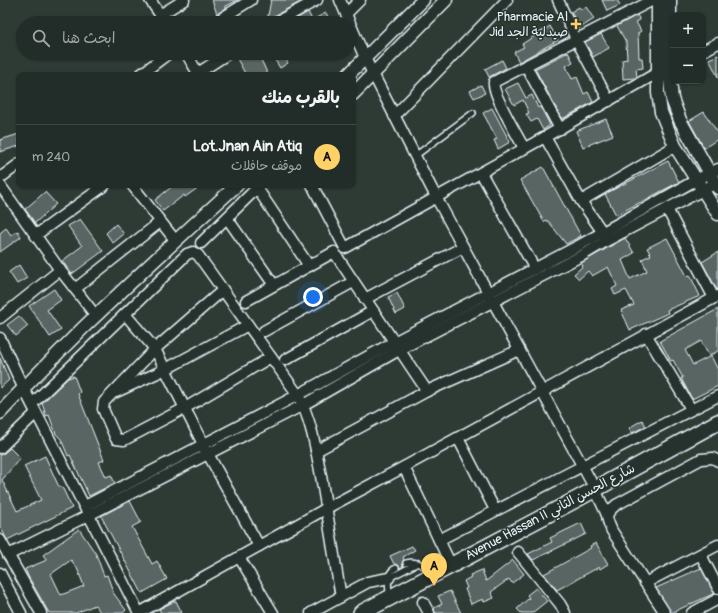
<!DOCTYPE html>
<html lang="ar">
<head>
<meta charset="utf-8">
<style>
	:root { --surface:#222c28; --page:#2e3834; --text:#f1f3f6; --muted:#a2a7a8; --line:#3f4845; --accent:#ffd166 }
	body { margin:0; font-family:Pangolin,"Playpen Sans Arabic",sans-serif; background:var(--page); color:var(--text); direction:rtl }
	.controls { position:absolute; right:12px; top:12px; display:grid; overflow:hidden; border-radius:8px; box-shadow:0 1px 3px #0004 }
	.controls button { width:36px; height:36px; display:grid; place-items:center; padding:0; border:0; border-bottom:1px solid var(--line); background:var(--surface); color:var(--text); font:20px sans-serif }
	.you { position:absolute; left:313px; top:297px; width:14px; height:14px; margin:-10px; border:3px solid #fff; border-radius:50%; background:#1a73e8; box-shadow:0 0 0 6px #1a73e833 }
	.badge { display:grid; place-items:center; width:26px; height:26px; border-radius:50%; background:var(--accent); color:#111; font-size:13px; font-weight:700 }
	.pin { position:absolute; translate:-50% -33px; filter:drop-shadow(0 1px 2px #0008) }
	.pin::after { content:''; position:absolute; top:21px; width:14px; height:12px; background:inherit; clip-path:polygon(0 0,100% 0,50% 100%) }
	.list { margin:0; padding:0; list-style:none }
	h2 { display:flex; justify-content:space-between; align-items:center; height:52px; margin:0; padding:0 16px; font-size:17px }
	h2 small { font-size:13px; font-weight:400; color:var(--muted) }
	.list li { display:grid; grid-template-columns:26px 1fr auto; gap:12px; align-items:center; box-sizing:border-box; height:64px; padding:0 16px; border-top:1px solid var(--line) }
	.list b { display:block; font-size:15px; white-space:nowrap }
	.list p { margin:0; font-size:13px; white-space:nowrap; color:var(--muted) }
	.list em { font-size:13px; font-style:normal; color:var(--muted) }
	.icon { flex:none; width:22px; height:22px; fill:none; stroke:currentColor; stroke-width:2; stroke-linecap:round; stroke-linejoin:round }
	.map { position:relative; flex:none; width:718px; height:613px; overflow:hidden; direction:ltr }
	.search { position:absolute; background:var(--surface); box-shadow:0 1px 3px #0004; left:16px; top:16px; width:340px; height:44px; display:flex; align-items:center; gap:10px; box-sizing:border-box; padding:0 14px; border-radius:22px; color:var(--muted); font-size:15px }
	.panel { position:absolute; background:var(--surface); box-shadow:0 1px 3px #0004; left:16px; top:72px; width:340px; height:116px; border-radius:8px; direction:rtl }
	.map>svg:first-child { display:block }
</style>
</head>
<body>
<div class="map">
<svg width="718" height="613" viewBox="0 0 718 613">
	<rect width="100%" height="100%" fill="#2e3b35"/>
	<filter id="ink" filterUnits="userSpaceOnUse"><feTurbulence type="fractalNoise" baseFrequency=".025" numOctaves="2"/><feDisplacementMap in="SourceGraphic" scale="8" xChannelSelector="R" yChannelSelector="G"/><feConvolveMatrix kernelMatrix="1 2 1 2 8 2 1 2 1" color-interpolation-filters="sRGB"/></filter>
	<g filter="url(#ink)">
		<g fill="#596563" stroke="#e8f1f8" fill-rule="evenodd">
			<polygon points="212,0 238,0 226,6 226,8 217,14"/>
			<polygon points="271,0 302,0 302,1 272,17 269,22 267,21"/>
			<polygon points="602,0 617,0 620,5 607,11"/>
			<polygon points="579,7 581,10 586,7 594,19 580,28 571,12"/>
			<polygon points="308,12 312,20 326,13 331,23 289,23"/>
			<polygon points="637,15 640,20 636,22 641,31 638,33 639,58 642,58 643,68 636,69 637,77 635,78 623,79 622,60 627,59 626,42 617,26"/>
			<polygon points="550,26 558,40 519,62 514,52 524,47 522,44"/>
			<polygon points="601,34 609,48 593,57 585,42"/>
			<polygon points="568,52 573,62 566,66 572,79 577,77 584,94 588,92 593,102 562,119 535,69"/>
			<polygon points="244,53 258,53 268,75 246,75 236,57"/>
			<polygon points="283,55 288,63 280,68 275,60"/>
			<polygon points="718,55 718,77 709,59"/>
			<polygon points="502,60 506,68 489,77 485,69"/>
			<polygon points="518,83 526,98 532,95 538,108 540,106 550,125 543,130 537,119 531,122 526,114 529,113 523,100 514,105 505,89"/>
			<polygon points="481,85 485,93 474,98 470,91"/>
			<polygon points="492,108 510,142 498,149 494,140 497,139 483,113"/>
			<polygon points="704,112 718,133 718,139 704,148 689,121"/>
			<polygon points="606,119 613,135 583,147 576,131"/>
			<polygon points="19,134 19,146 0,152 0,140"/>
			<polygon points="668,161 679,182 616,215 605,194"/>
			<polygon points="543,167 581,236 566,244 549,222 546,220 544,222 520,180"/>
			<polygon points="174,185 202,185 185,197 184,195 163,211 155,200"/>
			<polygon points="45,192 56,204 35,223 25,209"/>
			<polygon points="80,219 103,251 72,274 62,261 82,246 68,226"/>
			<polygon points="116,224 124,234 113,243 106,233"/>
			<polygon points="6,228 11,235 18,231 21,237 0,252 0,233"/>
			<polygon points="625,238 634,253 622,260 630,279 647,271 642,259 651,255 647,248 667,238 687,276 690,275 700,296 667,310 668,313 630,330 621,310 634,305 626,290 615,295 612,289 617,286 608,267 592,276 588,271 579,279 574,274 583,266 581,263"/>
			<polygon points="718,252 718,290 717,290 702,262"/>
			<polygon points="19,265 27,278 17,284 9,272"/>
			<polygon points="54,289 61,300 47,310 61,330 50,337 29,306"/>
			<polygon points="397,293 405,309 396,314 388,297"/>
			<polygon points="718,309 718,351 709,356 701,341 685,350 693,365 711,356 718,370 718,386 692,399 681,378 683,378 673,360 671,361 660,341"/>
			<polygon points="19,316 28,326 16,336 7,325"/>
			<polygon points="0,358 9,380 0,388"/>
			<polygon points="74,376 80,392 78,394 104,460 99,462 106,477 111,475 115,483 89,496 70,455 68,456 61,439 56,434 49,415 46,416 42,403 68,378"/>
			<polygon points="642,420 646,426 632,433 629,428"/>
			<polygon points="10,448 20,458 2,480 17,511 41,500 24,466 45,456 58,485 63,489 72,508 7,540 0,526 0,454 4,453"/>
			<polygon points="130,501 141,522 132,527 152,564 157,561 167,579 142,593 101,516"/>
			<polygon points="581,523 586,534 533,560 529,555 528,554 552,542 550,538"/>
			<path d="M79 529 96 554 104 576 107 575 114 594 126 610 123 613H101L95 605 76 613H49L28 576 25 569 47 560 43 555ZM71 560 77 568 84 586 61 595 51 574Z"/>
			<polygon points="596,543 608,564 600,569 599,567 557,590 544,574 591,548 590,546"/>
			<polygon points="412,546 415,550 403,557 404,559 402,563 403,566 400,568 398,565 394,564 390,556"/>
			<polygon points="513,560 524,574 512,583 509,579 491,592 494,598 484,602 483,599 471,604 465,589 467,588 464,581 471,577 470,575 482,570 486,581"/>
			<polygon points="701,568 715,593 671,613 656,588"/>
			<polygon points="536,588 547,601 532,613 521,613 517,609 529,598 527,595"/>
			<polygon points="450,591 461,613 435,613 434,608 442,604 438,596"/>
			<polygon points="175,601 176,601 182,613 161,613 159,609"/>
		</g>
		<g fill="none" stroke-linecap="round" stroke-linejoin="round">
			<defs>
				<g id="service">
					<polyline points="415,156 473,113"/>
					<path d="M406 563C417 560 425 567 434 572"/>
					<polyline points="389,578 418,563"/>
					<path d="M389 595C389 585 385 573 396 568"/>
				</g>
				<g id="minor">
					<polyline points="150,0 166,23"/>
					<polyline points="340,0 365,58 436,197 595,489 607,515"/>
					<polyline points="558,0 576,39 609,101"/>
					<polyline points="346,14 360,0"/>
					<polyline points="160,15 184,0"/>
					<polyline points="214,23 251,0"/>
					<polyline points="275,23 317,0"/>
					<polyline points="703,51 718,43"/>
					<polyline points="186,53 199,75"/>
					<polyline points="526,66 560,129"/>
					<polyline points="198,73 229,53"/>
					<polyline points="140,75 169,53"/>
					<polyline points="394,116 507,0"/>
					<polyline points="545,137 581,201 606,237"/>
					<path d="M524 148C518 137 491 91 494 82L653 0"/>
					<polyline points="481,173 535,269"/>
					<polyline points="0,178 19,164"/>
					<polyline points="0,185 60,270 75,289 160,222"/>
					<polyline points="132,185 175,240"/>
					<polyline points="312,185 345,248 545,137 664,69"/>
					<polyline points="257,188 309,266"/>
					<polyline points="581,201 675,146"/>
					<polyline points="667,209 714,298 718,296"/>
					<polyline points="227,218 274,285"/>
					<polyline points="36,235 105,185"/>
					<polyline points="201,243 260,185"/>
					<polyline points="75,289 96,316"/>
					<polyline points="223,290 155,349 104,402 103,409 116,439 124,440 185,408 271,357"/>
					<polyline points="365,299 463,247"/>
					<polyline points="246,301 334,252 427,391 316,451"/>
					<polyline points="125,314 155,349 208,454 259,546"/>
					<polyline points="0,318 60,270"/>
					<polyline points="264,331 353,282"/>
					<polyline points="646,334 691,409"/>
					<polyline points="0,338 23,387 139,613"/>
					<polyline points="285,360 373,311"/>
					<polyline points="427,391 519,350"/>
					<polyline points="116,392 166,369 248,325"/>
					<path d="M32 404 187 254 193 252 198 255 298 395C311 419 316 449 321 476 328 516 334 557 341 597"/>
					<polyline points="458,438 495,510"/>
					<polyline points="0,448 36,413"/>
					<polyline points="404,467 451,565"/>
					<polyline points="85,506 298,395 394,342 578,246 696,180 718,169"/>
					<polyline points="0,540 41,613"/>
					<polyline points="439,540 718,396"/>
					<polyline points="518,552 560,604 565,613"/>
					<polyline points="8,555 89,515 303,405 399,350 583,255 608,240 718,182"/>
					<polyline points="701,555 718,588"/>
					<polyline points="239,557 273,613"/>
					<polyline points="0,573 21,613"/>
					<polyline points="645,583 718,545"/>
					<polyline points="423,602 429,613"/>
					<polyline points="139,613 327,508 404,467 714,298"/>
					<polyline points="311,613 368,582 389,578"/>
					<path d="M665 613 612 531C606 517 604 515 616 505L701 459 713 458 718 461"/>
					<polyline points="692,613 718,599"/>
				</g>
				<g id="tertiary">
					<polyline points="658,0 658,93 661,112 675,146 718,214"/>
					<polyline points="670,0 670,80 672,99 680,120 718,188"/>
					<polyline points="348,75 423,0"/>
					<polyline points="353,94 446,0"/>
					<path d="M0 413C27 384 55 356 83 328 134 279 185 232 237 185"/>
				</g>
				<polyline id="primary" points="361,613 577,499 718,422"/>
			</defs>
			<use href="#service" stroke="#e8f1f8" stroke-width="8"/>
			<use href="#minor" stroke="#e8f1f8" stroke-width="13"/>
			<use href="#tertiary" stroke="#e8f1f8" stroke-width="15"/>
			<use href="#primary" stroke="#e8f1f8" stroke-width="18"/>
			<use href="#service" stroke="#26332d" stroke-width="5"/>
			<use href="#minor" stroke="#26332d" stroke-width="10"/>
			<use href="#tertiary" stroke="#26332d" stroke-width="12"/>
			<use href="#primary" stroke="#26332d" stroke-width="15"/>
		</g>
	</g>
	<path fill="#ffd166" stroke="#26332d" stroke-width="1.5" d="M574 18h4v4h4v4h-4v4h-4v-4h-4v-4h4z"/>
	<g text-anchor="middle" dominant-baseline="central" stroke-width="3" stroke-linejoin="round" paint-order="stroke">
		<g font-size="13" fill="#e8f1f8" stroke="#26332d" text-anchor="end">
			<text x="568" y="17">Pharmacie Al<tspan x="568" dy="15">Jid صيدلية الجد</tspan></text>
		</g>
		<g font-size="13" fill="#e8f1f8" stroke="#26332d">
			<text transform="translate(550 512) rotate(-28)">Avenue Hassan II شارع الحسن الثاني</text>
		</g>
	</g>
</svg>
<div class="controls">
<button>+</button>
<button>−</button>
</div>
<div class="you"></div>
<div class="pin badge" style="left:434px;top:586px">A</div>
<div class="search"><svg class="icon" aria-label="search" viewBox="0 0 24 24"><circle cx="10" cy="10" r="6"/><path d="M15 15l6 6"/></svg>ابحث هنا</div>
<section class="panel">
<h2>بالقرب منك<small></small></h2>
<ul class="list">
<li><span class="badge">A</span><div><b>Lot.Jnan Ain Atiq</b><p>موقف حافلات</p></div><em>240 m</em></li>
</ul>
</section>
</div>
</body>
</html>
